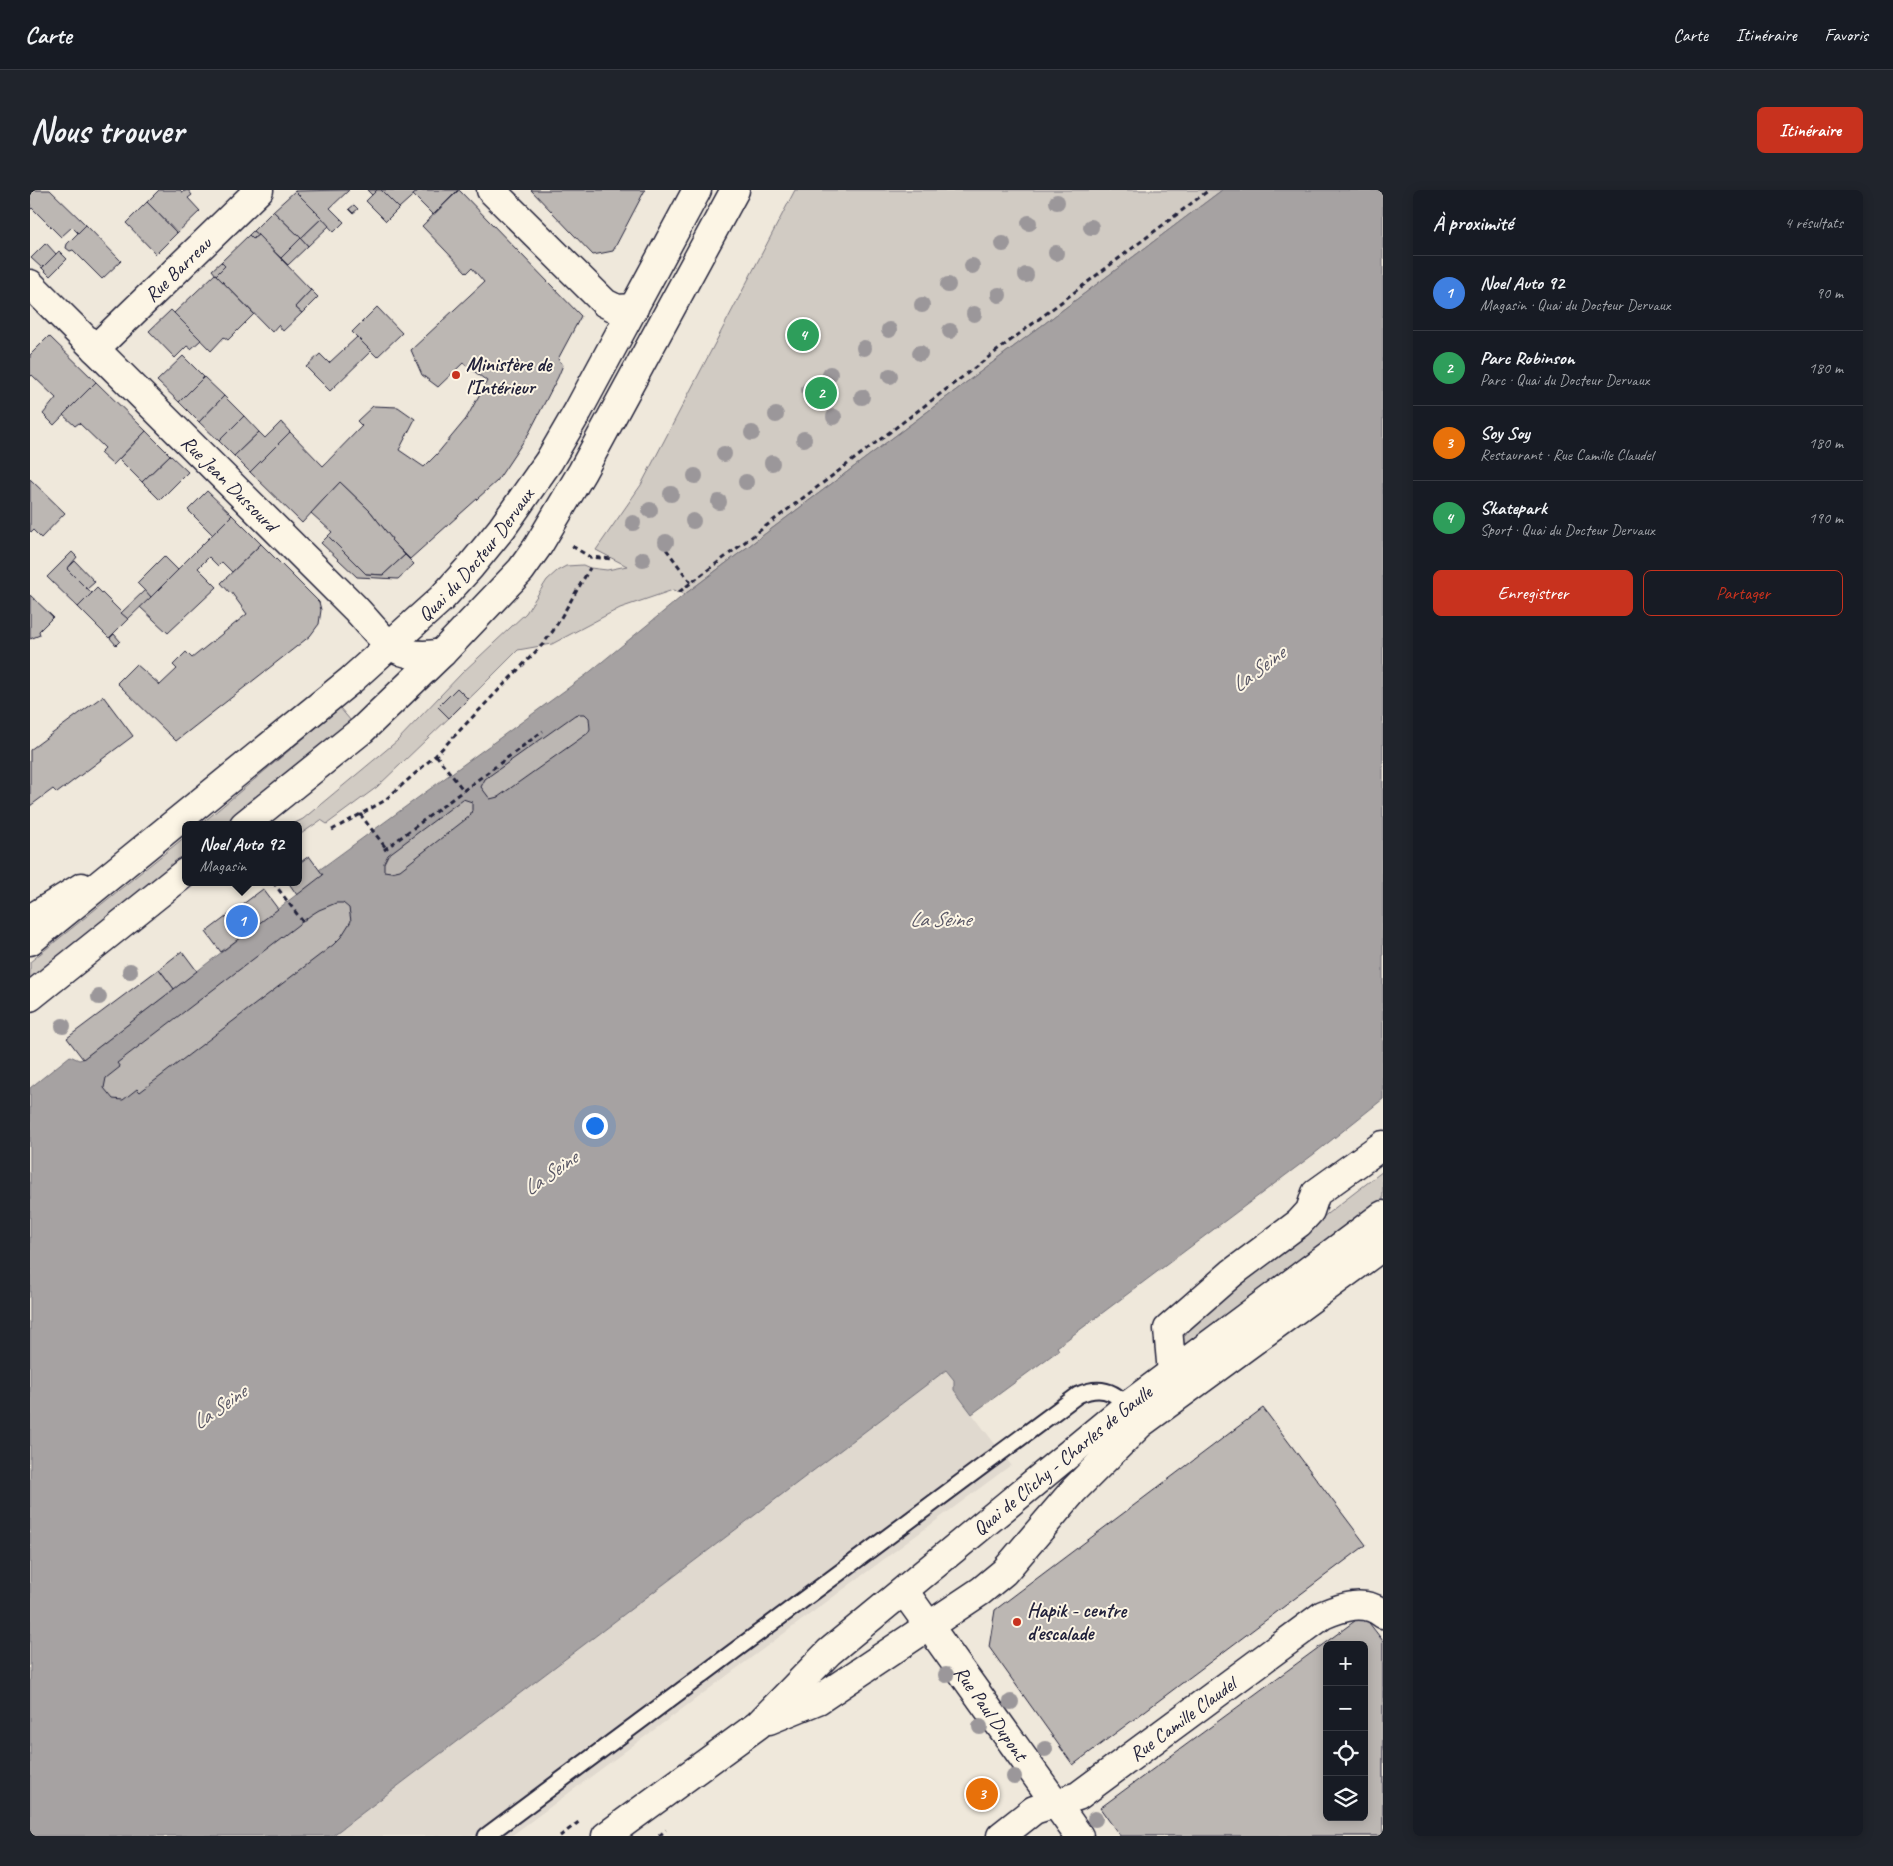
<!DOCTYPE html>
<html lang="fr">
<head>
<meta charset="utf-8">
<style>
	:root { --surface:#171b24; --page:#20242c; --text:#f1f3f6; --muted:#9ea1a6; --line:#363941; --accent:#c8321e }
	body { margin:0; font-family:Caveat,sans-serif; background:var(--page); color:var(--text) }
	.controls { position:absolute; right:15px; bottom:15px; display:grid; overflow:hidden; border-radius:8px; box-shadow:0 2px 12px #0003 }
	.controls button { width:45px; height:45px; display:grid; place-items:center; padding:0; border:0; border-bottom:1px solid var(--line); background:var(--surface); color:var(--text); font:25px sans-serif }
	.you { position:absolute; left:564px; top:935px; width:18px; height:18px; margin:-12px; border:4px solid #fff; border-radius:50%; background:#1a73e8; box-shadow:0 0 0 8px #1a73e833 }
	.badge { display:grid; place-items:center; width:32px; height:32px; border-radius:50%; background:var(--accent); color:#fff; font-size:16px; font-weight:700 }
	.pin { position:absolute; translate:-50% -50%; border:2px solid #fff; box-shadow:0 1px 5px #0006 }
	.popup { position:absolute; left:152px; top:631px; width:120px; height:65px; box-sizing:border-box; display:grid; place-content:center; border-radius:8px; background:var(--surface); filter:drop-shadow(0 1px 4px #0005); font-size:16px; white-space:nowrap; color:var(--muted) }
	.popup b { font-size:19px; color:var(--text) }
	.popup::after { content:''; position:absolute; left:50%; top:100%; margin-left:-10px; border:10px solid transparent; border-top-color:var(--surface) }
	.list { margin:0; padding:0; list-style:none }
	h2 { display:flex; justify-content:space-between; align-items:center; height:65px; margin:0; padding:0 20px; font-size:21px }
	h2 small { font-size:16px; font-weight:400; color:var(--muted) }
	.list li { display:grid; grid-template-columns:32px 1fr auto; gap:15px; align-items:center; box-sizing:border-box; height:75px; padding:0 20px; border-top:1px solid var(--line) }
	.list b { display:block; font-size:19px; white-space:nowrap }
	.list p { margin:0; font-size:16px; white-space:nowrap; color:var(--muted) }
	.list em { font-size:16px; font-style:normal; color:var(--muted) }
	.actions { display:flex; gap:10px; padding:15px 20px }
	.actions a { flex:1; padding:11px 0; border:1px solid var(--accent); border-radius:8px; text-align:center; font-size:18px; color:var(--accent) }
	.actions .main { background:var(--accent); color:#fff }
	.icon { flex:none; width:28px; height:28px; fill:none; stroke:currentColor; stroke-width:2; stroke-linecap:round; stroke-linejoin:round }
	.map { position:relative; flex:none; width:1353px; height:1646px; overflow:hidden; border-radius:8px }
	header { display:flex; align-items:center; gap:30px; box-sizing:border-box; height:70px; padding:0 25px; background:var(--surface); border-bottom:1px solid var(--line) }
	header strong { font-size:24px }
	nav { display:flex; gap:28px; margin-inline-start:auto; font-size:18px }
	.intro { display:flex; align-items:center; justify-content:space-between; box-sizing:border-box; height:120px; padding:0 30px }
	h1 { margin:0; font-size:35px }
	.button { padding:12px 22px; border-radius:8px; background:var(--accent); color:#fff; font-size:18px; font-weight:700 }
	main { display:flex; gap:30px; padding:0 30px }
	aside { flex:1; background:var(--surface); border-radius:8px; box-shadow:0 2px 12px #0003 }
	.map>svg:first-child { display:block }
</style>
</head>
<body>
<header>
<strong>Carte</strong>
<nav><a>Carte</a><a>Itinéraire</a><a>Favoris</a></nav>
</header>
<div class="intro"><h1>Nous trouver</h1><a class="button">Itinéraire</a></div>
<main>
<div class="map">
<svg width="1353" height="1646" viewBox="0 0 1353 1646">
	<rect width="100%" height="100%" fill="#efe8db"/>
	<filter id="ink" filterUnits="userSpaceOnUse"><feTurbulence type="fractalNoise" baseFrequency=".02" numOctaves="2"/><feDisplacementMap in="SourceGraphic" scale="10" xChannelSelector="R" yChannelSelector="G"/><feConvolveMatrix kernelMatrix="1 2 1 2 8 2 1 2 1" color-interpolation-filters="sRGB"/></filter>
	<g filter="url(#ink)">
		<polygon fill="#e0d9cf" points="916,1180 924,1190 924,1200 981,1275 481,1646 302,1646"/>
		<g fill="#d1cbc3" stroke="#7a767f">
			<polygon points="765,0 1192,0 655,404 643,400 590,418 522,454 488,460 447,501 347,597 297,634 291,630 268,646 268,635 261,635 273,629 367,551 432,483 496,423 517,390 527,381 536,376 553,375 560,378 577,380 597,376 566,360 611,295"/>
			<polygon points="310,518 321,531 195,635 170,635"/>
			<polygon points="156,646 156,666 0,789 0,772"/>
			<polygon points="1353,981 1353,1014 1155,1160 1153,1147 1156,1145 1161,1133 1280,1037"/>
		</g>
		<polygon fill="#a6a2a2" stroke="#716f79" points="1192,0 1353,0 1353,909 1284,964 1027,1157 1029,1160 942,1224 924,1200 924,1190 916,1180 302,1646 0,1646 0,898 40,866 49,870 53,869 292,685 289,680 556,485 655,404"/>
		<g fill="#bcb7b3" stroke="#22223b" fill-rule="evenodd">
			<polygon points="0,0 20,0 56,35 48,43 42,37 31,47 2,18 0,20"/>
			<polygon points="129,0 150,0 152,2 158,0 162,5 158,8 170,21 147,43 117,12"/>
			<polygon points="319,0 300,18 314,32 304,42 265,1"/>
			<polygon points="337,0 347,0 342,5"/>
			<polygon points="347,0 351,0 369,18 356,31 336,11"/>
			<polygon points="351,0 389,0 369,18"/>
			<polygon points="389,0 428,0 403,25 383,5"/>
			<polygon points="429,0 551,126 528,169 533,175 528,187 499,243 467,291 380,369 361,350 362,349 340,321 310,292 272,333 220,282 260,242 293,276 332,236 327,231 343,216 368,217 385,229 369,260 394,277 407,264 436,229 457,191 433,173 408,197 392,185 381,160 454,92 442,78 437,83 392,36"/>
			<polygon points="501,0 615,0 583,61 563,65"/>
			<polygon points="265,1 292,28 271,48 243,21"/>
			<polygon points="117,12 147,43 126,64 96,33"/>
			<polygon points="324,15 328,19 323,23 319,19"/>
			<polygon points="243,21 271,48 251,68 223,41"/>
			<polygon points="292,28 299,36 278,56 271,48"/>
			<polygon points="56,35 91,71 72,89 43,60 40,61 36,58 37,54"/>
			<polygon points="223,41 228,45 223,49 219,45"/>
			<polygon points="219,45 223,49 228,45 281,100 265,117 272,123 253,141 248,135 242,142 186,85 195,76 191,72"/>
			<polygon points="271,48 278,56 258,75 251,68"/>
			<polygon points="16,53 26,64 12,78 1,68"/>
			<polygon points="29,61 37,69 20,86 12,78"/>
			<polygon points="191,72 195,76 186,85 182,80"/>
			<polygon points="185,84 224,124 198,150 194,147 181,161 144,123"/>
			<polygon points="281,100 288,107 272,123 265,117"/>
			<polygon points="347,117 372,143 347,167 322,142"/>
			<polygon points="141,120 171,150 161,159 157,156 145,168 119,141"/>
			<polygon points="19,146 66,192 24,235 13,224 26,208 2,185 0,187 0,165"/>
			<polygon points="327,147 341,161 300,201 276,177 290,164 299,173"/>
			<polygon points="153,166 174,187 149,212 127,191"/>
			<polygon points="174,187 194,206 169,232 149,212"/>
			<polygon points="66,192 116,241 83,275 70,263 75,258 49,233 45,236 33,225"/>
			<polygon points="194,206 214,226 189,251 169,232"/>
			<polygon points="214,226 229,242 204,266 189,251"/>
			<polygon points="251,232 260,242 220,282 204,266 229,242 235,248"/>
			<polygon points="116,241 140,265 112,292 89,269"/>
			<polygon points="140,265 158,282 130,310 112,292"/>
			<polygon points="0,289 35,323 11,348 3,340 1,342 0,341"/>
			<polygon points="310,292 340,321 362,349 361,350 375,365 353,385 336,384 298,346 302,342 281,323"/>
			<polygon points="177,301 202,325 183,345 158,320"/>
			<polygon points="202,325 231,354 202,382 192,372 188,376 179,367 168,378 187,397 138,443 110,417"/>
			<polygon points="298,346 336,384 353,385 375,365 384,374 368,389 327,387 291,353"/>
			<polygon points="231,354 289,412 291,420 289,434 280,446 146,551 87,493 106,474 130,495 147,479 143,475 156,462 162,468 217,424 201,402 200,403 191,393"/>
			<polygon points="42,362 47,367 37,379 62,403 48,417 17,387"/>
			<polygon points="134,366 148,380 121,407 107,393"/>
			<polygon points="45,371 65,392 57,399 37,379"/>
			<polygon points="67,398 98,429 79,448 48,417"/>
			<polygon points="115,400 121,407 98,429 91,423"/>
			<polygon points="0,405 23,427 9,441 10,445 0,449"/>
			<polygon points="84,444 90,451 86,455 80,448"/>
			<polygon points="427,498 438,509 419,528 408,517"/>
			<polygon points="73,506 103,546 27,603 23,599 0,616 0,560"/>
			<polygon points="550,524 555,524 559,528 560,539 558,543 468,607 460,609 451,597 455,589 545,525"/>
			<polygon points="433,609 442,612 442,620 440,626 370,680 361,682 354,681 354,673 358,665"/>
			<polygon points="279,666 293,685 267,705 258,692 268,692 268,674"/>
			<polygon points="233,699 248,719 191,762 176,742"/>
			<polygon points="306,713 313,713 319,718 321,731 311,747 303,755 110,902 107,899 93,910 83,909 74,898 76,888 90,877 87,873 281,725 289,720"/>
			<polygon points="152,761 167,781 144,799 129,779"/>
			<polygon points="129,779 144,799 53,869 37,848"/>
			<polygon points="1233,1218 1336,1355 1043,1575 959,1457 965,1420"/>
			<path d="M1333 1425 1353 1451V1646H1090L1070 1618ZM1297 1455H1334V1627H1297Z"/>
		</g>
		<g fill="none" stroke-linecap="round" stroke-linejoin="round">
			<defs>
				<path id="service" d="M456 1646 1048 1205C1068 1196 1083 1199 1097 1216"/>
				<g id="minor">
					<polyline points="461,0 575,113 587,119 604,118"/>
					<path id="s1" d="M0 94 325 418C354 449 364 472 412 463"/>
					<path id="s2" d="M65 159 229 0"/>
					<polyline points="0,729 52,697"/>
					<polyline points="1142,1183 1138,1139 1202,1083 1269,1033 1280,1021 1286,1003 1353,955"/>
					<path id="s3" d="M874 1401 1049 1646"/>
					<path id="s4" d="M971 1646 1004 1620 1048 1606 1293 1425C1312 1417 1335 1409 1353 1424"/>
				</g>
				<g id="primary">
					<polyline points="214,635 332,540 412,463 491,380 508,356 552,282 705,0"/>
					<path id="s5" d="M0 751 321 490 411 409 441 376 472 338 519 271 548 221 667 0"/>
					<polyline points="0,807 156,682"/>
					<polyline points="739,1530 788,1510 951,1401 974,1382 1044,1300 1110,1234 1353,1056"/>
					<path id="s6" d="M576 1646 728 1535 799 1462 1097 1216 1353 1025"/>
				</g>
			</defs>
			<use href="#service" stroke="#22223b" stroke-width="19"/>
			<use href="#minor" stroke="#22223b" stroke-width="31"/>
			<use href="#primary" stroke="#22223b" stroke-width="31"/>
			<g stroke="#22223b" stroke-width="3" stroke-dasharray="5 4" stroke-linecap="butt">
				<polyline points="631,352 661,393"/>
				<polyline points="542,356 560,367 582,369"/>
				<polyline points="649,402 1179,0"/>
				<polyline points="406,565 434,601"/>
				<polyline points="330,624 356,658"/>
				<polyline points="302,640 354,611 406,565 513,454 523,441 560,378"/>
				<polyline points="354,660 513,541"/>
				<polyline points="243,692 273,732"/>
				<polyline points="530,1646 550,1631"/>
				<polyline points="629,1646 636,1640"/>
			</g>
			<use href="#service" stroke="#fcf5e5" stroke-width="15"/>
			<use href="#minor" stroke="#fcf5e5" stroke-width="28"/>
			<use href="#primary" stroke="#fcf5e5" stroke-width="28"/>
		</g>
		<g fill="#9b979a">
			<circle cx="1027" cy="12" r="8"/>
			<circle cx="999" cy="33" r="8"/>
			<circle cx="1061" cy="37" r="8"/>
			<circle cx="973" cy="54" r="8"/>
			<circle cx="1026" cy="63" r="8"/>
			<circle cx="942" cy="76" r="8"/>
			<circle cx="996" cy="85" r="8"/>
			<circle cx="918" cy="95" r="8"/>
			<circle cx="969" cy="105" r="8"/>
			<circle cx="892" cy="115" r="8"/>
			<circle cx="944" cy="124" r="8"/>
			<circle cx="859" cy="140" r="8"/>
			<circle cx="920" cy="141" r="8"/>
			<circle cx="834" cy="158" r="8"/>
			<circle cx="890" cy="163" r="8"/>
			<circle cx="800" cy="184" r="8"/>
			<circle cx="860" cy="186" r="8"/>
			<circle cx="779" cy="200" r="8"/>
			<circle cx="832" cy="207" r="8"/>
			<circle cx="746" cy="225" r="8"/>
			<circle cx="804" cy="227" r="8"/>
			<circle cx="722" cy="243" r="8"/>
			<circle cx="774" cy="249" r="8"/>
			<circle cx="694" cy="264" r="8"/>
			<circle cx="742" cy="273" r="8"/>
			<circle cx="665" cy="286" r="8"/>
			<circle cx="716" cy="292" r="8"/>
			<circle cx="641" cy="304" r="8"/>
			<circle cx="689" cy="312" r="8"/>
			<circle cx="620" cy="320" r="8"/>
			<circle cx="663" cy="331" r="8"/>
			<circle cx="603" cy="333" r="8"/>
			<circle cx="636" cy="352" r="8"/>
			<circle cx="613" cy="369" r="8"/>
			<circle cx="100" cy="781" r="8"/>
			<circle cx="69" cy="807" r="8"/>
			<circle cx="33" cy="836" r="8"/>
			<circle cx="916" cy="1485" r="8"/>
			<circle cx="981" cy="1512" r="8"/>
			<circle cx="950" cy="1537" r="8"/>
			<circle cx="1015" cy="1559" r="8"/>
			<circle cx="984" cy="1587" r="8"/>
			<circle cx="1065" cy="1629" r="8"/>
		</g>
	</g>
	<g fill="#c8321e" stroke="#fcf5e5" stroke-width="2">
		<circle cx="426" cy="185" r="5"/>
		<circle cx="987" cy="1432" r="5"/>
	</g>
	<g text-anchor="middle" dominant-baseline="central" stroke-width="4" stroke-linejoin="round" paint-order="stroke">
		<g font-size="20" fill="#22223b" stroke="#fcf5e5">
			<text stroke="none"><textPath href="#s2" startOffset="115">Rue Barreau</textPath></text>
			<text stroke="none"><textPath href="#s1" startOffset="282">Rue Jean Dussourd</textPath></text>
			<text stroke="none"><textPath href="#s5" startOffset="591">Quai du Docteur Dervaux</textPath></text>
			<text stroke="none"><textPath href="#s6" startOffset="592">Quai de Clichy - Charles de Gaulle</textPath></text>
			<text stroke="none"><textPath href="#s3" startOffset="150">Rue Paul Dupont</textPath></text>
			<text stroke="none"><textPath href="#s4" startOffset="218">Rue Camille Claudel</textPath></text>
		</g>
		<g font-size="20" font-weight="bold" fill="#22223b" stroke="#fcf5e5" text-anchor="start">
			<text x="436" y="174">Ministère de<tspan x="436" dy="23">l'Intérieur</tspan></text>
			<text x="997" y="1420">Hapik - centre<tspan x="997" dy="23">d'escalade</tspan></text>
		</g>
		<g font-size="21" font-style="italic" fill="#575564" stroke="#fcf5e5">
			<text transform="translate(1228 479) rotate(-37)">La Seine</text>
			<text x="910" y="729">La Seine</text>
			<text transform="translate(520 983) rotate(-35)">La Seine</text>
			<text transform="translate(189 1217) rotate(-35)">La Seine</text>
		</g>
	</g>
</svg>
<div class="controls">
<button>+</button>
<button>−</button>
<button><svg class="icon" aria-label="locate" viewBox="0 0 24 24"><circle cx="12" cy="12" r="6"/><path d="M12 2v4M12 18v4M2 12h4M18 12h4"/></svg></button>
<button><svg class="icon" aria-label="layers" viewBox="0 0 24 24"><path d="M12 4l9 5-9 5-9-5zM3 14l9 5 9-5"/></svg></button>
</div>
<div class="you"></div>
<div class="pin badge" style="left:212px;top:731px;background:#3f7fe0">1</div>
<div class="popup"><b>Noel Auto 92</b>Magasin</div>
<div class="pin badge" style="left:791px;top:203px;background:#2e9e5b">2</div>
<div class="pin badge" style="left:952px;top:1604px;background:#e8710a">3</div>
<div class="pin badge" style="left:773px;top:145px;background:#2e9e5b">4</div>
</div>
<aside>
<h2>À proximité<small>4 résultats</small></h2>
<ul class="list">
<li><span class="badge" style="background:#3f7fe0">1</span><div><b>Noel Auto 92</b><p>Magasin · Quai du Docteur Dervaux</p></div><em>90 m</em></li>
<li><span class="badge" style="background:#2e9e5b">2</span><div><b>Parc Robinson</b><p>Parc · Quai du Docteur Dervaux</p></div><em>180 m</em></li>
<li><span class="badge" style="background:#e8710a">3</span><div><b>Soy Soy</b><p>Restaurant · Rue Camille Claudel</p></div><em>180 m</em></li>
<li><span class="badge" style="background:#2e9e5b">4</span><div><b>Skatepark</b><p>Sport · Quai du Docteur Dervaux</p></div><em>190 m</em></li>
</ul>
<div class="actions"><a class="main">Enregistrer</a><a>Partager</a></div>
</aside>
</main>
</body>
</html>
